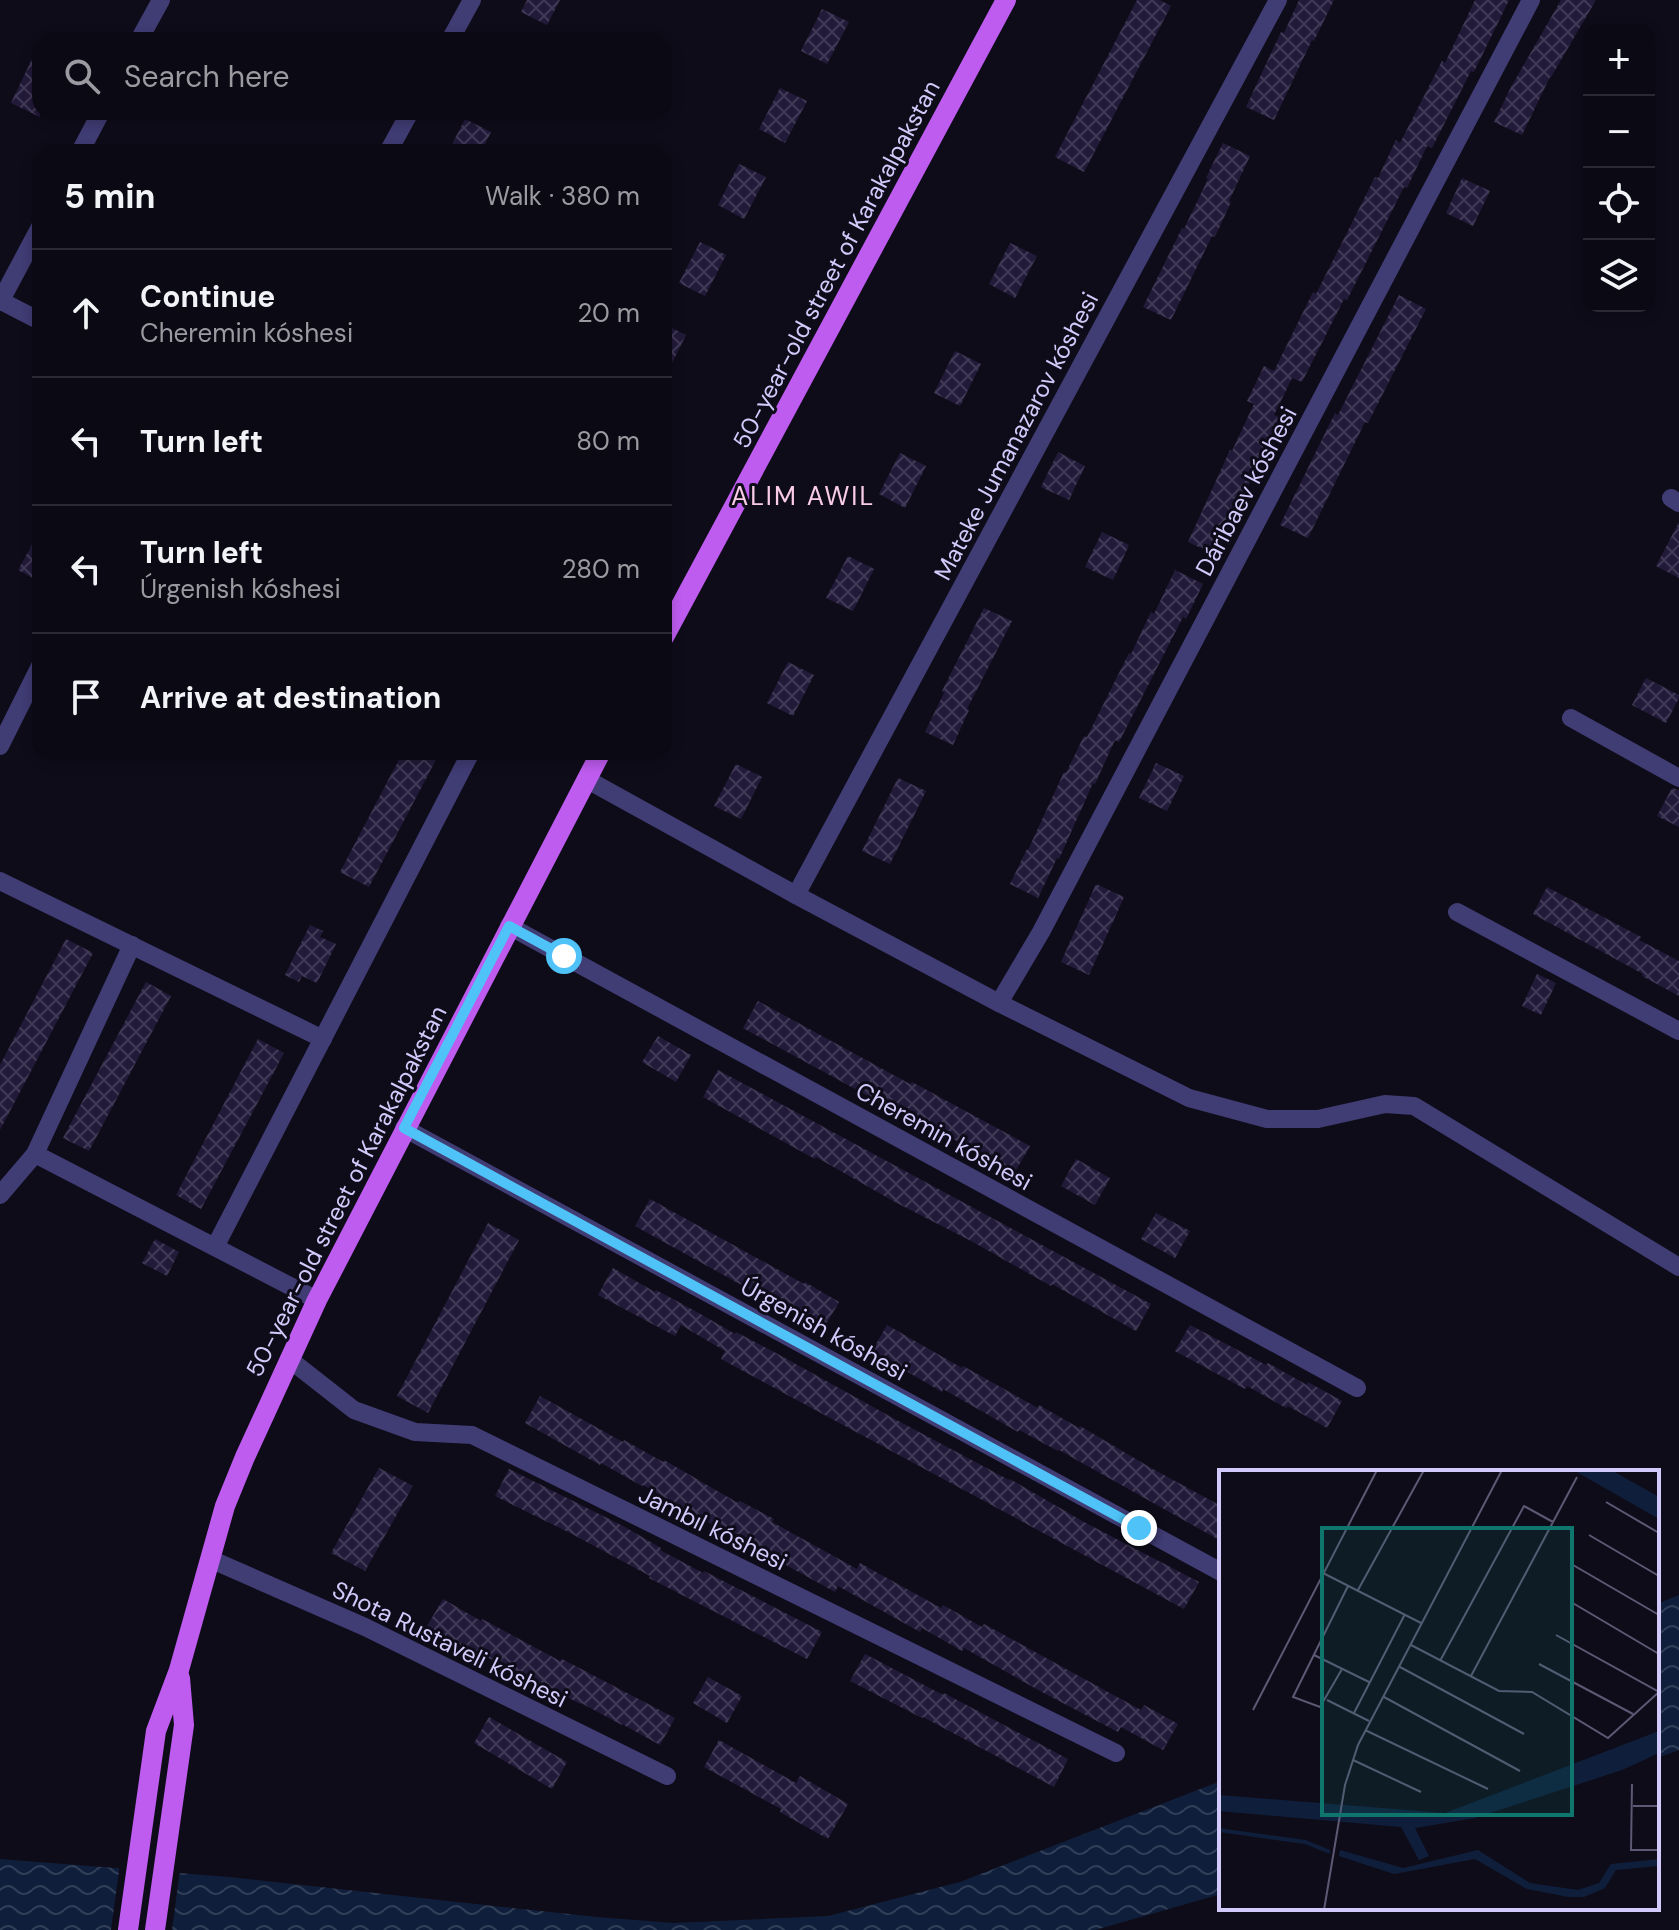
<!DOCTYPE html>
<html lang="en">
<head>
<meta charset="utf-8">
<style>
	:root { --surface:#0b0914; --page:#14121d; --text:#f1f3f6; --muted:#9a9aa0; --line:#2b2a34 }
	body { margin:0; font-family:"DM Sans",sans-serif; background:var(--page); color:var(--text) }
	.controls { position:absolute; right:24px; top:24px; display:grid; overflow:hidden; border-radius:16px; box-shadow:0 4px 12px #0003 }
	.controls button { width:72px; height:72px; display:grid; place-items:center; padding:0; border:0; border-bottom:2px solid var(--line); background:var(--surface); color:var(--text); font:40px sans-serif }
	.stop { position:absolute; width:24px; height:24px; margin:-18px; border:6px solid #4fc3f7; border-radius:50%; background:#fff }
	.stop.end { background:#4fc3f7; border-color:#fff; box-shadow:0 2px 8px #0008 }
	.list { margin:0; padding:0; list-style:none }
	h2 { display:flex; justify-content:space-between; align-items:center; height:104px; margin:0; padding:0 32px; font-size:34px }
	h2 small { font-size:26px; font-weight:400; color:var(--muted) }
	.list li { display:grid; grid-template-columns:52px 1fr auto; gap:24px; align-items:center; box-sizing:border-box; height:128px; padding:0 32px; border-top:2px solid var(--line) }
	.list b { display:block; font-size:30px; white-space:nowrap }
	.list p { margin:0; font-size:26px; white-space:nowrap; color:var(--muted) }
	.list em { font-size:26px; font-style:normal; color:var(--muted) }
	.icon { flex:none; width:44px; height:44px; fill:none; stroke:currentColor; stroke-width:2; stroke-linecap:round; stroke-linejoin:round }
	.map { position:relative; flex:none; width:1679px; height:1930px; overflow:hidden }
	.search { position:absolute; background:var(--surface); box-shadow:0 4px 12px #0003; left:32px; top:32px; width:640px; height:88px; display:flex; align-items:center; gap:20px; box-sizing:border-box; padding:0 28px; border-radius:24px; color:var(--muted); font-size:30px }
	.panel { position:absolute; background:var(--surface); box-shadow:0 4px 12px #0003; left:32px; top:144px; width:640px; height:616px; border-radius:24px }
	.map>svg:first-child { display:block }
</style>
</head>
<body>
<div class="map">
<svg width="1679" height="1930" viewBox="0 0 1679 1930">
	<defs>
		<pattern id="water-waves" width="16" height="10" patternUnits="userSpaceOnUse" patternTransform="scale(2)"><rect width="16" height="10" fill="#0f1f3b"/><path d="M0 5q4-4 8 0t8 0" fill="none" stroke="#313e58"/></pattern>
		<pattern id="building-cross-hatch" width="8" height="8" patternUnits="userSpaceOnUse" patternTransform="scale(2)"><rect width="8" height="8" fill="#221a39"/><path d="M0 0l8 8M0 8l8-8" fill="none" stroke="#413a57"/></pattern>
	</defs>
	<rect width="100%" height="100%" fill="#0f0c1a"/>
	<g fill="url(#water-waves)">
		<polygon points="1679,1595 1679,1750 1657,1758 1657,1604"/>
		<polygon points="1221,1781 1221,1894 1095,1930 0,1930 0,1859 229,1877 596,1917 674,1923 828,1916 960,1882"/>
	</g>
	<polygon fill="#0f0c1a" points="120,1864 180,1869 172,1930 111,1930"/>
	<g fill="url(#building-cross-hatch)">
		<polygon points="527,0 560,0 547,25 521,12"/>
		<polygon points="1137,0 1160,0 1171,6 1084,172 1055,157"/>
		<polygon points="1299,0 1334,0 1314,41 1312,40 1274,120 1246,107 1281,32 1284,33"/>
		<polygon points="1475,0 1509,0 1474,72 1471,71 1432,148 1427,146 1407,188 1404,187 1347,300 1344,299 1302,382 1292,378 1274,415 1282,418 1231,520 1232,520 1216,555 1188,542 1230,450 1232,451 1254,404 1247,401 1264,366 1274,371 1313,292 1316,294 1375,177 1378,178 1396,140 1400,143 1442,61 1445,63"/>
		<polygon points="1561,0 1596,0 1551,77 1550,77 1522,135 1494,122 1511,87"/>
		<polygon points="822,9 849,22 827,64 801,51"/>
		<polygon points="40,42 40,117 11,103"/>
		<polygon points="780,88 807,101 785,143 759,129"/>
		<polygon points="465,119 491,132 481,152 448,152"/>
		<polygon points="1223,143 1250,156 1229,201 1231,202 1215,237 1212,236 1171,320 1143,307 1182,228 1184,229 1208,179 1206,178"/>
		<polygon points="739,164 766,177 744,219 718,205"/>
		<polygon points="1462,178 1490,191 1473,226 1446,213"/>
		<polygon points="700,242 726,255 705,296 679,283"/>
		<polygon points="1010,243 1037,256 1015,298 989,284"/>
		<polygon points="1399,295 1426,309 1368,423 1365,422 1308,538 1280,525 1335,413 1338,415"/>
		<polygon points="664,324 686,335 664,379"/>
		<polygon points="955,351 981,364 960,406 934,393"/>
		<polygon points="1058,452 1085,466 1069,500 1041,487"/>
		<polygon points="900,453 926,466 905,508 879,494"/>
		<polygon points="1679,522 1679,578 1656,566"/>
		<polygon points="40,530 40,582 18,570"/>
		<polygon points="1102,532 1129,545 1113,580 1085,567"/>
		<polygon points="848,556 874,569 853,611 826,598"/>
		<polygon points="1175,570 1203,584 1186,619 1183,617 1119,742 1115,740 1095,784 1093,783 1059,859 1057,858 1038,898 1010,884 1027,849 1028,850 1064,772 1066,773 1084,736 1087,737 1129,653 1131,654 1151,612 1154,614"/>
		<polygon points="984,608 1012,621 967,709 969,710 953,745 925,732 944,693 942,691"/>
		<polygon points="788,662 814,675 793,716 767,703"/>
		<polygon points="1646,678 1679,695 1679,698 1666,723 1632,705"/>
		<polygon points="403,752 440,752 369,887 340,872"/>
		<polygon points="1156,763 1184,776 1167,811 1139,798"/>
		<polygon points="736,764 762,777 741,819 714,806"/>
		<polygon points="898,778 926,791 890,864 862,851"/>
		<polygon points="1672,788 1679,790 1679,827 1657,816"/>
		<polygon points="1096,884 1124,897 1089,975 1061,962"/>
		<polygon points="1547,887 1641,937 1639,940 1679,961 1679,996 1642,976 1643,974 1533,914"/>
		<polygon points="310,925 323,931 320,937 336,944 317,983 302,976 299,982 285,975"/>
		<polygon points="66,939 93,953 0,1130 0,1065"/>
		<polygon points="1537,974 1556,983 1541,1015 1522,1006"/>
		<polygon points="146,982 171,996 89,1151 63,1138"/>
		<polygon points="758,1001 910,1084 912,1082 1030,1146 1015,1172 893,1107 892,1109 743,1028"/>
		<polygon points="658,1036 691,1055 676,1082 642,1062"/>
		<polygon points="258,1039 284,1053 201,1209 176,1195"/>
		<polygon points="718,1070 1151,1304 1136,1331 1052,1284 1051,1286 973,1242 895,1202 816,1157 815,1159 703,1097"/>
		<polygon points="1076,1159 1110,1178 1095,1205 1061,1186"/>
		<polygon points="650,1199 804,1284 805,1282 839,1302 824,1328 784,1306 783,1308 635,1226"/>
		<polygon points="1156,1213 1190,1231 1175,1258 1141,1239"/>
		<polygon points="488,1223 519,1240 428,1413 397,1396"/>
		<polygon points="155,1239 179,1252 167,1276 142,1263"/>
		<polygon points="613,1268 655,1292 656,1290 697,1312 735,1334 736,1332 776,1353 891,1417 1009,1480 1010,1479 1084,1522 1199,1582 1184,1609 721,1359 725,1351 681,1325 675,1336 598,1295"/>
		<polygon points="887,1325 962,1368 963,1366 1038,1408 1039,1405 1079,1428 1080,1426 1151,1468 1221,1506 1221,1541 1059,1450 1058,1451 1019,1430 1018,1432 943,1389 942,1392 872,1351"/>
		<polygon points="1190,1325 1266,1365 1268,1363 1307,1385 1308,1382 1342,1401 1327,1428 1288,1406 1286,1408 1247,1386 1245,1389 1175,1351"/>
		<polygon points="540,1396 623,1442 624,1440 663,1462 664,1460 738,1503 740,1501 774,1519 772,1522 857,1569 860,1563 941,1608 943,1605 982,1627 984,1624 1141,1710 1144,1705 1178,1724 1163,1750 1121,1727 1118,1732 1040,1691 964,1648 962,1651 922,1628 920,1632 838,1586 835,1592 759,1550 760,1547 720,1525 718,1528 643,1485 642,1486 601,1463 600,1465 525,1423"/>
		<polygon points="379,1468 413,1486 365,1571 331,1553"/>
		<polygon points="509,1469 623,1526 661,1548 660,1550 703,1573 704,1571 822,1632 807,1659 649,1578 650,1576 572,1534 495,1496"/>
		<polygon points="443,1599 481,1621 482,1619 560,1661 562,1659 675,1718 660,1745 622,1724 622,1725 581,1703 580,1704 540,1682 539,1684 502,1663 501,1665 462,1643 461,1645 427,1626"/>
		<polygon points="865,1654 943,1695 944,1693 1068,1759 1054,1787 923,1717 922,1718 850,1681"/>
		<polygon points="708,1677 742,1696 727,1723 693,1703"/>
		<polygon points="489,1717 567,1762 552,1789 474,1743"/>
		<polygon points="719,1740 796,1783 800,1776 848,1804 828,1839 780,1812 781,1809 704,1767"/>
	</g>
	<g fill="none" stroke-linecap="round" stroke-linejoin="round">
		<g stroke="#403c74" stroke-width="18">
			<polyline points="139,40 161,0"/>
			<polyline points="450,40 472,0"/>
			<polyline points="80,152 101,112"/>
			<polyline points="388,152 410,112"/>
			<polyline points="1,301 40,321"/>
			<polyline points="0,302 40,227"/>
			<polyline points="1671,498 1679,503"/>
			<polyline points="1571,718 1679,778"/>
			<polyline points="0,746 40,666"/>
			<polyline points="586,779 796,895 999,1003 1189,1098 1267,1119 1318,1119 1385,1104 1414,1106 1679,1267"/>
			<polyline points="0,881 323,1039"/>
			<polyline points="796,895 1278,0"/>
			<polyline points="1457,912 1679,1031"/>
			<polyline points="509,926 1357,1388"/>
			<polyline points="999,1003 1041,932 1531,0"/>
			<polyline points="404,1128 1221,1572"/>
			<polyline points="35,1154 317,1300"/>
			<polyline points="0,1195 35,1154 132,945"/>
			<polyline points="215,1247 471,752"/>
			<polyline points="289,1359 354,1410 415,1432 472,1435 1116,1753"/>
			<polyline points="210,1559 365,1627 667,1776"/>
		</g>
		<g stroke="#be5cef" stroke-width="20">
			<polyline points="664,637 1006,0"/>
			<polyline points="128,1930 156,1731 179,1670 225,1506 245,1457 317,1300 601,752"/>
			<polyline points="155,1930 184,1725 180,1678"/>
		</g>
	</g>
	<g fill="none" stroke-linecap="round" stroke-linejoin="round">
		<polyline stroke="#4fc3f7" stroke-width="10" points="564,956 509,926 404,1128 1139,1528"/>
	</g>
	<g text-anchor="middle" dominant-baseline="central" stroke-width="6" stroke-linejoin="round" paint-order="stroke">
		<g font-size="24" fill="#d1cafa" stroke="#0f0c1a">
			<text transform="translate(836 264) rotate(-62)">50-year-old street of Karakalpakstan</text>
			<text transform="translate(1016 436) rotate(-62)">Mateke Jumanazarov kóshesi</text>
			<text transform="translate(1246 491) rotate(-62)">Dáribaev kóshesi</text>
			<text transform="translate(944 1136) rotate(29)">Cheremin kóshesi</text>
			<text transform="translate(346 1191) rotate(-63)">50-year-old street of Karakalpakstan</text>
			<text transform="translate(824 1329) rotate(29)">Úrgenish kóshesi</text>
			<text transform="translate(713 1528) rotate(26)">Jambıl kóshesi</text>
			<text transform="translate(450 1644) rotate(26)">Shota Rustaveli kóshesi</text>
		</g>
		<g font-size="26" letter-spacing="2" fill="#facce7" stroke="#0f0c1a">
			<text x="803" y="496">ALIM AWIL</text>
		</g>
	</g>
	<g transform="translate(1219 1470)">
		<rect width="440" height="440" fill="#0f0c1a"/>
		<path d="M392 0 440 27V49L356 1ZM440 261V283L403 300 256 348 196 358 210 386 200 390 182 357 0 341V325L226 343ZM121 380 184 398 259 380 311 413 359 420 380 413 392 394 440 389V396L397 400 386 418 365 427H349L308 419 256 389 175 404 120 386Z" fill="#0f1f3b"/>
		<path fill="none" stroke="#0f1f3b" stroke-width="4" d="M0 360 86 372 111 382"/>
		<path fill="none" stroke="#5d5874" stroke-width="2" d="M387 32 440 63M370 65 440 106M354 95 440 145M104 103 202 153M139 120 205 0M352 132 440 184M192 175 280 221 313 222 389 268 440 222 337 165M95 185 150 212M221 191 305 36 334 52M320 194 414 244M181 197 305 264M123 199 101 237 74 227 129 116M252 206 358 7M165 227 301 301M108 230 150 251M34 240 158 0M135 243 186 144M146 260 269 319M134 290 202 322M413 314 412 380H440M414 336H440M105 440 126 315 139 275 283 0"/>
		<path fill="#0f766e" fill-opacity="0.15" stroke="#0f766e" stroke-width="4" d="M103 58H353V345H103Z"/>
		<rect width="440" height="440" fill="none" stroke="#d1cafa" stroke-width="4"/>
	</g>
</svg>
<div class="controls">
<button>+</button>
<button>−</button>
<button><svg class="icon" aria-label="locate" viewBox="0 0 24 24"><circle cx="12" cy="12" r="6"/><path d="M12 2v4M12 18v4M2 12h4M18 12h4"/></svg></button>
<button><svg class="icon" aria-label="layers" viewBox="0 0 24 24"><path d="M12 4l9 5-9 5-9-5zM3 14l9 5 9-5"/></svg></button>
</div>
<div class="stop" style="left:564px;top:956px"></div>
<div class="stop end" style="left:1139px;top:1528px"></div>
<div class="search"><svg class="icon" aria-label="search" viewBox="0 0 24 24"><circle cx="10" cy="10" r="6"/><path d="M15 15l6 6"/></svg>Search here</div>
<section class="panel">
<h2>5 min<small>Walk · 380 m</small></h2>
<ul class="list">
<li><svg class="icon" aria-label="ahead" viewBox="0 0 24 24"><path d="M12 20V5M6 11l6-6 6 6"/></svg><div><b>Continue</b><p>Cheremin kóshesi</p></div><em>20 m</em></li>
<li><svg class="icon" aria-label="left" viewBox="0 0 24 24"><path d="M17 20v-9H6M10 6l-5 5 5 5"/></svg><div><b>Turn left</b></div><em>80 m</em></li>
<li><svg class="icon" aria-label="left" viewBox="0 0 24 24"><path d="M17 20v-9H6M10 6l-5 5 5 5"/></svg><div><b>Turn left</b><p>Úrgenish kóshesi</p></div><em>280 m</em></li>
<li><svg class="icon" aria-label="arrive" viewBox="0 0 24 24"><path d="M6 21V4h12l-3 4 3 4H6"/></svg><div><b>Arrive at destination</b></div></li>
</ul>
</section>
</div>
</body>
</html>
